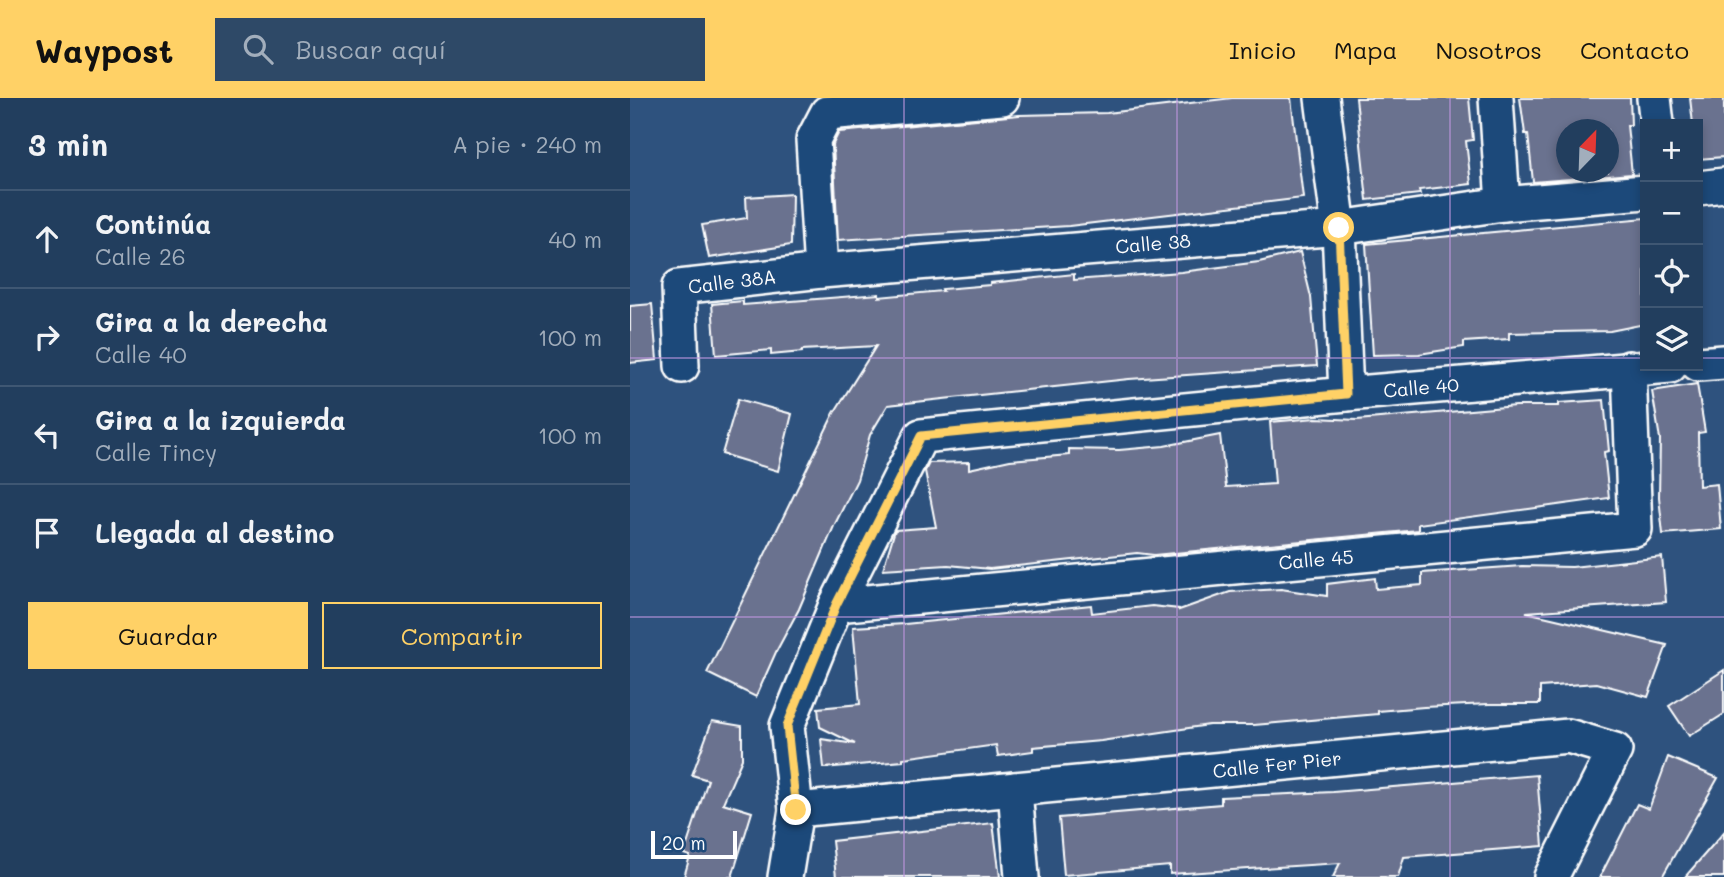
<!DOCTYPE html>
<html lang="es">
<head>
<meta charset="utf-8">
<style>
	:root { --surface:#223e5e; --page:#2e4967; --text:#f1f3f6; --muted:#a2aebc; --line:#3f5773; --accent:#ffd166 }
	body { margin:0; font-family:Mali,sans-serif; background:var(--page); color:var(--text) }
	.controls { position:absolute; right:21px; top:21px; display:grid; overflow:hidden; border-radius:0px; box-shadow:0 4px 10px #0003 }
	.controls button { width:63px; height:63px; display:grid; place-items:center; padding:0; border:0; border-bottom:2px solid var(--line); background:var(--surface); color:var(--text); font:35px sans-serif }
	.compass { position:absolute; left:926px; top:21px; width:63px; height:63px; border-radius:50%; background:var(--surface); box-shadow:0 4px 10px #0003; rotate:23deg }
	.scale { position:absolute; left:21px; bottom:18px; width:86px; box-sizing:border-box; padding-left:7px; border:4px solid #fff; border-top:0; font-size:19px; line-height:24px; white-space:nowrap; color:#fff; -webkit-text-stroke:5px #1f4a7a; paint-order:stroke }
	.stop { position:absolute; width:21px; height:21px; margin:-16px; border:5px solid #ffd166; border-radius:50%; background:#fff }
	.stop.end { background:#ffd166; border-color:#fff; box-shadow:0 2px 7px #0008 }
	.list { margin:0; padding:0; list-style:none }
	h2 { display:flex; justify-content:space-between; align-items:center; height:91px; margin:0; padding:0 28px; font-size:30px }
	h2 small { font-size:23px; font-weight:400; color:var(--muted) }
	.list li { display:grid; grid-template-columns:46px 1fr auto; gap:21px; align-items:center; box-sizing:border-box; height:98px; padding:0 28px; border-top:2px solid var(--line) }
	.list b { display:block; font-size:26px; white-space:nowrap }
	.list p { margin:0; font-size:23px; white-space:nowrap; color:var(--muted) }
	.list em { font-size:23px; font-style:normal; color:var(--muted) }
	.actions { display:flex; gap:14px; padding:21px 28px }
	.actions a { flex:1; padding:16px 0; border:2px solid var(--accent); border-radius:0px; text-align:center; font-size:24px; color:var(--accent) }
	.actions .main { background:var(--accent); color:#111 }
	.icon { flex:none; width:38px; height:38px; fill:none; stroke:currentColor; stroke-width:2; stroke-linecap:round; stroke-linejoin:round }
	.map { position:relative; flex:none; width:1094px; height:779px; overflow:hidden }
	header { display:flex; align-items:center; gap:42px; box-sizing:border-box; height:98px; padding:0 35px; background:var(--accent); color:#111 }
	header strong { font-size:33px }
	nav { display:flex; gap:38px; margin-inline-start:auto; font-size:24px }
	.search { width:490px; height:63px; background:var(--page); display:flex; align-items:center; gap:18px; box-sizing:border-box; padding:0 24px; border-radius:0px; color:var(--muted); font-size:26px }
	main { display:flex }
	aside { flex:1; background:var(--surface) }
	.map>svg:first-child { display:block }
</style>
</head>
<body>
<header>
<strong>Waypost</strong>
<div class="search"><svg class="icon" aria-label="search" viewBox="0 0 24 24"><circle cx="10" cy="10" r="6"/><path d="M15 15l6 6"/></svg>Buscar aquí</div>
<nav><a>Inicio</a><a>Mapa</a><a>Nosotros</a><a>Contacto</a></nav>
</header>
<main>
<aside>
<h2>3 min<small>A pie · 240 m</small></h2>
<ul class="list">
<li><svg class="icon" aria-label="ahead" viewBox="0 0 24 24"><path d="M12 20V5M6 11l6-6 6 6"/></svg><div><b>Continúa</b><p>Calle 26</p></div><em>40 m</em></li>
<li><svg class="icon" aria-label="right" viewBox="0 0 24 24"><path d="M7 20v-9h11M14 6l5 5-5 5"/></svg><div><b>Gira a la derecha</b><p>Calle 40</p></div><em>100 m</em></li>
<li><svg class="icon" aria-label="left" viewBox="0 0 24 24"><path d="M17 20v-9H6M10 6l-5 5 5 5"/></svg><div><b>Gira a la izquierda</b><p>Calle Tincy</p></div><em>100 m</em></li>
<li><svg class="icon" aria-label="arrive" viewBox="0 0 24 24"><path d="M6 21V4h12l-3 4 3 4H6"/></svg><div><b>Llegada al destino</b></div></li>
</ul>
<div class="actions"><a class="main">Guardar</a><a>Compartir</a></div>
</aside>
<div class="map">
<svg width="1094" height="779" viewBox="0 0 1094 779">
	<rect width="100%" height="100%" fill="#2e527e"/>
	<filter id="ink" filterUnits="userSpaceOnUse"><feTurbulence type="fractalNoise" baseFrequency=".0143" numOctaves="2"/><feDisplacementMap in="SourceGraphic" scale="14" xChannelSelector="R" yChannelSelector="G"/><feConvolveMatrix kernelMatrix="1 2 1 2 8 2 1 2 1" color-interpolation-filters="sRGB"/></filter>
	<g filter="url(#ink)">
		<g fill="#6b728f" stroke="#fff" stroke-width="2" fill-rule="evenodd">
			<polygon points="602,0 661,0 673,100 439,128 208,142 203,46 209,34 389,17 477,15"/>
			<polygon points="726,0 839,0 843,42 836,43 841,86 789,92 790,96 737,102"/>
			<path d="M890 0H1000L1001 27H997L1002 76 903 84 898 36H895ZM936 32H978V74H936Z"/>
			<polygon points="1060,0 1094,0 1094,59 1068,61 1068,26 1063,26"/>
			<polygon points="162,96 161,147 79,160 72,127 117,120 116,99"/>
			<polygon points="1015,120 1015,226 980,233 879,235 879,241 834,244 834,249 789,256 743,257 736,146"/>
			<polygon points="670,154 681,199 687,268 499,281 258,307 240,337 227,382 204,428 169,511 146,554 126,599 77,575 204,315 246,248 172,252 172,254 141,257 141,252 86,257 82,206 113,203 113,207 249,196 249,199 313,193 312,191 360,187 360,185 444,176 444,182 551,174 629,164"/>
			<polygon points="22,206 27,262 0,265 0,208"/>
			<polygon points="1067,286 1075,334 1068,335 1069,388 1087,386 1091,431 1033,436 1029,399 1030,341 1022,293"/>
			<polygon points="108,301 162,316 148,373 92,356"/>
			<polygon points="974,302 979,353 974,354 979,400 788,426 788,432 524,457 507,455 360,471 318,467 253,471 265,432 306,429 295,373 299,365 339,364 339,371 380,362 439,357 439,351 489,352 534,348 590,337 596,389 645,386 640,324 686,320 727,322 886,308 929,308 929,305"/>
			<polygon points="1032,459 1036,504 896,514 1037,547 1018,599 967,585 910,589 910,606 859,606 794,609 748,613 748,616 624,627 579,627 471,643 403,649 403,653 368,658 366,647 273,660 273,663 194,670 191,641 225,646 190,629 188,610 230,606 223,529 275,526 461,507 462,515 522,508 549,511 549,512 600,494 651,491 697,498 697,486 745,480 746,491 792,487 792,475 892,468 942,469"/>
			<polygon points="1094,572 1094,616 1059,638 1039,608"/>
			<polygon points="82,623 112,628 112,661 93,705 122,714 102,779 54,779 60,758 54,756 78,682 62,677"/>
			<polygon points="1038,659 1088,680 1032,779 970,779 1007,706 1019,711"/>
			<polygon points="907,677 913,748 774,759 768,779 703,779 710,765 540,776 540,768 434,777 429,720 591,706 591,699 703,694"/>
			<polygon points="363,725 370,779 206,779 202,743"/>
			<polygon points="1094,734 1094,779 1055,779"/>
		</g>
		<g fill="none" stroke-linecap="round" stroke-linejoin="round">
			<defs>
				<g id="minor">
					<polyline points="692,0 709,130 716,296"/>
					<polyline points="866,0 873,106"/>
					<polyline points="1024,0 1027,26"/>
					<polyline points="1068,90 1094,87"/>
					<polyline points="191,173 183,42 197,15 372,0"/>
					<polyline points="1068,266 1094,264"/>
					<polyline points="52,268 49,189 191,173 709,130 873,106 1015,94"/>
					<polyline points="206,507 1005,431 999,270"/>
					<polyline points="385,691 392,779"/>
					<polyline points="166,712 938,638 985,652 921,779"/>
					<polyline points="155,779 166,712 157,628 206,507 291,338 716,296 1040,268"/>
				</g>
			</defs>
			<use href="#minor" stroke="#fff" stroke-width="38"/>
			<use href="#minor" stroke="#1f4a7a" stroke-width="33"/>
		</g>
	</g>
	<g fill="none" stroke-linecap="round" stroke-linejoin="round" filter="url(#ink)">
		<polyline stroke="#ffd166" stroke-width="9" points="166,712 157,628 206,507 291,338 716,296 709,130"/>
	</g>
	<path fill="none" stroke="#bd96df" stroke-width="2" stroke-opacity="0.55" d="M274 0V779M547 0V779M820 0V779M0 260H1015M1068 260H1094M0 519H1094"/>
	<g text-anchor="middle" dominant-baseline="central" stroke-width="5" stroke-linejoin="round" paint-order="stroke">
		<g font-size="19" fill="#fff" stroke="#1f4a7a">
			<text transform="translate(523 145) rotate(-5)">Calle 38</text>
			<text transform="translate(102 183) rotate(-7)">Calle 38A</text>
			<text transform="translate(791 289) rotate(-5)">Calle 40</text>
			<text transform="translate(686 461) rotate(-5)">Calle 45</text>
			<text transform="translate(647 666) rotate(-6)">Calle Fer Pier</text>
		</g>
	</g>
</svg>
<div class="controls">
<button>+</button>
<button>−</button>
<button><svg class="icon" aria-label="locate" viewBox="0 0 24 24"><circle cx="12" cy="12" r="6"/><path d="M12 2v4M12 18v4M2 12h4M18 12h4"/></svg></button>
<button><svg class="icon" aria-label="layers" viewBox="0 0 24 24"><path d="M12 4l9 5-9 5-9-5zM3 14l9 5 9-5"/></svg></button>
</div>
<svg class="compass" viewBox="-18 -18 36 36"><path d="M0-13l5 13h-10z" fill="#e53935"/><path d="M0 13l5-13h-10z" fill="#a2aebc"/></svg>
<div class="scale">20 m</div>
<div class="stop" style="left:709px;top:130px"></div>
<div class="stop end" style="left:166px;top:712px"></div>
</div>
</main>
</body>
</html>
